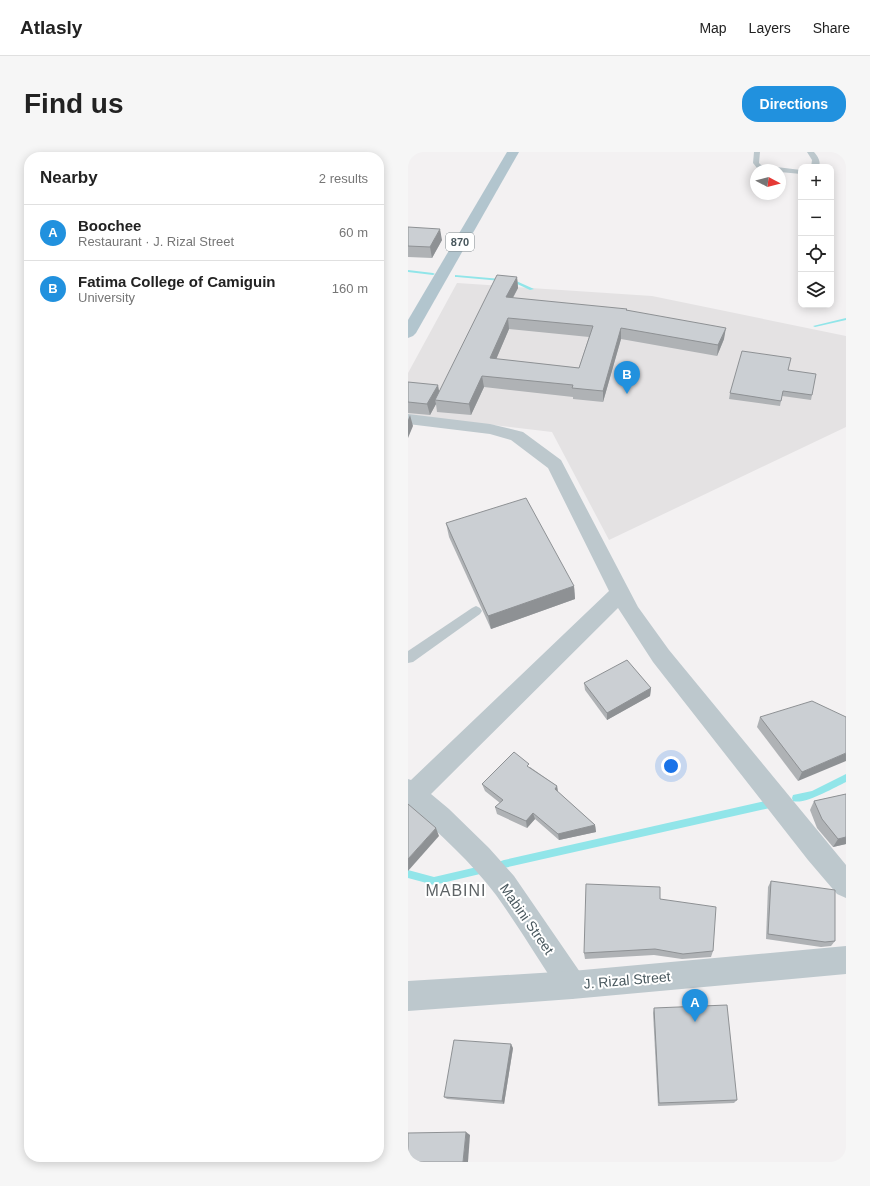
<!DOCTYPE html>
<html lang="en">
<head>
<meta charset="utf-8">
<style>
	:root { --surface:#fff; --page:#f6f6f6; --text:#222; --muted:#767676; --line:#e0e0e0; --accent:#2191de }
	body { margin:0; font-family:Helvetica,sans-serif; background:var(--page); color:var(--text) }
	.controls { position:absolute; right:12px; top:12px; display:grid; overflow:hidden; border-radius:8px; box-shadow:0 2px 10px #0003 }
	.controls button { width:36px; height:36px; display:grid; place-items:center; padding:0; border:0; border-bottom:1px solid var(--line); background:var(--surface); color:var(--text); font:20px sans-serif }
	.compass { position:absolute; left:342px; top:12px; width:36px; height:36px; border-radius:50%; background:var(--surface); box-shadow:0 2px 10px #0003; rotate:97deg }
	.you { position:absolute; left:263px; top:614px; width:14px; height:14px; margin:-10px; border:3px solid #fff; border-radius:50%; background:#1a73e8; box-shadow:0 0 0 6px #1a73e833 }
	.badge { display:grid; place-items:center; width:26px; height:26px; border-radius:50%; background:var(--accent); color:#fff; font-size:13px; font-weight:700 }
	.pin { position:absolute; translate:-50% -33px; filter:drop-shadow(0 1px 2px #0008) }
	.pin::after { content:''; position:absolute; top:21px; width:14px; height:12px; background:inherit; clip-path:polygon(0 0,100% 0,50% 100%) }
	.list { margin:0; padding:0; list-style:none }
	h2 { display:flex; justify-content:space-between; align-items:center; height:52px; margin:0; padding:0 16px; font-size:17px }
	h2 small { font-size:13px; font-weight:400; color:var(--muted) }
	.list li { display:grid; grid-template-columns:26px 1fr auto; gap:12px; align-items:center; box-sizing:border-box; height:56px; padding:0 16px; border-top:1px solid var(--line) }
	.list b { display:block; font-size:15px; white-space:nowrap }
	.list p { margin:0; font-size:13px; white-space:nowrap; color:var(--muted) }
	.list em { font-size:13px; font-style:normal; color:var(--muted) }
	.icon { flex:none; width:22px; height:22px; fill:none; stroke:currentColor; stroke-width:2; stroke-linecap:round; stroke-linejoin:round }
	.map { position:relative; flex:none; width:438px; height:1010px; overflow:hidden; border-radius:16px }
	header { display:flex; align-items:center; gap:24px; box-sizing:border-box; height:56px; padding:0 20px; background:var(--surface); border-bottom:1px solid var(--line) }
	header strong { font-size:19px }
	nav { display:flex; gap:22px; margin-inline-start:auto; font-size:14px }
	.intro { display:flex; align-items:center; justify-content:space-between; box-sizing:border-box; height:96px; padding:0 24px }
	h1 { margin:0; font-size:28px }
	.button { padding:10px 18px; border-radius:16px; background:var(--accent); color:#fff; font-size:14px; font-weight:700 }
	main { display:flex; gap:24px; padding:0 24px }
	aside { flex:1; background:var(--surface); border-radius:16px; box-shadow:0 2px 10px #0003 }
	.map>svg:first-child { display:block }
</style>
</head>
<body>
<header>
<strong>Atlasly</strong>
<nav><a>Map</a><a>Layers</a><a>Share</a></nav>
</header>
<div class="intro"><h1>Find us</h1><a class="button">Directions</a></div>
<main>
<aside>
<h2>Nearby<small>2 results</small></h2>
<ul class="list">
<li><span class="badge">A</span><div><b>Boochee</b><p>Restaurant · J. Rizal Street</p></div><em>60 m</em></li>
<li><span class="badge">B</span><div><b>Fatima College of Camiguin</b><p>University</p></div><em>160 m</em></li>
</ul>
</aside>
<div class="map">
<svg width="438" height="1010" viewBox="0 0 438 1010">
	<rect width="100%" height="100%" fill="#f3f1f2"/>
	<polygon fill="#e4e2e3" points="49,131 244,144 438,184 438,275 201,388 144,280 0,263 0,221"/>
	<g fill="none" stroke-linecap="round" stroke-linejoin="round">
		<g fill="#91e5e9" fill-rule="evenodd">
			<polygon points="0,118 25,121 27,122 25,123 0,120"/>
			<polygon points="47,123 106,128 126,137 122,138 105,130 49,125 47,125"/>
			<polygon points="438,166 438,168 407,175 405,174"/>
			<path d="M438 622V630C427 635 397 653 385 649L384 646 385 643 404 639Z"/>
			<polygon points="362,648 365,649 366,652 365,655 362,656 96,716 93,715 92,712 93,709 96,708"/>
			<polygon points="69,715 72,716 73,719 72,722 26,733 0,726 0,718 26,725"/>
		</g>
		<g fill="#bdc8cd" fill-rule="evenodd">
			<polygon points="346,0 352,0 351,11 353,13 393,18 393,22 372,20 372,18 349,16 345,11"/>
			<path d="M399 0H406C410 5 413 9 411 15H403L404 8Z"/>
			<polygon points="68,454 72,456 74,459 72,462 5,510 0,511 0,499 64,456"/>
		</g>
		<path fill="#bdc8cd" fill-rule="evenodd" d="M0 262 82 272 115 280 153 308 230 455 261 498 438 713V746L429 742 400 708 245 510 210 456 23 642 41 657 81 696 106 724 174 823 178 833 174 843 164 847 154 843C132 810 111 775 88 743 64 711 30 680 0 653V627L3 628 201 439 140 316 103 288 82 282 0 272Z"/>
		<polygon fill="#bdc8cd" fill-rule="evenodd" points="438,794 438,822 164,847 0,859 0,829 164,819"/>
		<polygon fill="#b2c5ce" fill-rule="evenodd" points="99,0 111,0 8,181 5,184 0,186 0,168"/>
	</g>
	<g fill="#afb2b5" fill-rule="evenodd">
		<polygon points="0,75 34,88 24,106 0,105"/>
		<path d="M109 125 110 136 105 146 219 158 316 187 309 204 213 187 195 250 165 247V245L76 235 63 263 29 260 28 252 22 263 0 261V230L31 240ZM101 177 181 185 171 216 88 207Z"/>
		<polygon points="380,218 404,243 403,248 374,244 372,254 321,247 322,241"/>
		<polygon points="38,371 166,434 167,447 83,477 41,385"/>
		<polygon points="176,531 243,536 242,544 199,568 177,538"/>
		<polygon points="352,565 438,565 390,629 349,575"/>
		<polygon points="122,615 149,634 150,640 187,673 188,680 151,688 127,667 119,676 89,662 87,655 92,651 77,639 74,632"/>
		<polygon points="438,642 438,692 425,695 409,676 402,658 406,649"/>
		<polygon points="363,729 427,789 423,794 413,795 358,787 360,735"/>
		<polygon points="252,747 305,799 303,805 274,807 246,803 177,807 176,801"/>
		<polygon points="246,856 329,948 326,951 250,954 245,861"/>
		<polygon points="105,896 96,952 39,947 36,945"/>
	</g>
	<g fill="#8e9194">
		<polygon points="32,77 34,88 24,106 22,95"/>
		<polygon points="109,125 110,136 99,156 98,145"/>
		<polygon points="100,166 101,177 84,217 82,206"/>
		<polygon points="213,176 213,187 195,250 195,239"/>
		<polygon points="318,176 316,187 309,204 310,193"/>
		<polygon points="74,224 76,235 63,263 61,252"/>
		<polygon points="30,233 32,244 27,248 28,252 22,263 19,252"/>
		<polygon points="2,263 5,274 0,286 0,268"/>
		<polygon points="166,434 167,447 83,477 80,464"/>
		<polygon points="243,536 242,544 199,568 199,561"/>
		<polygon points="438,601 438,609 390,629 394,620"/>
		<polygon points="149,634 150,641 147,637"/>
		<polygon points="125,661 127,667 119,676 118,669"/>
		<polygon points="187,673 188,680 151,688 150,682"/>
		<polygon points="28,676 31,684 0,719 0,707"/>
		<polygon points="438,685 438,692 425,695 430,687"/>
		<polygon points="103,892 105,896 96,952 94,949"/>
		<polygon points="58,980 62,983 60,1010 55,1010"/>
	</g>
	<g fill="#cbcfd3" stroke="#8e9194" fill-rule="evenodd">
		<polygon points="0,75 32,77 22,95 0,94"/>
		<path d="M89 123 109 125 98 145 219 157 218 158 318 176 310 193 213 176 195 239 164 236 165 233 74 224 61 252 27 248ZM100 166 185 174 171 216 82 206Z"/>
		<polygon points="334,199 383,206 380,218 408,222 404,243 375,239 373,249 322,241"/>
		<polygon points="0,230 30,233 19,252 0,250"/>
		<polygon points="118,346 166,434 80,464 38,371"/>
		<polygon points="219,508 243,536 199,561 176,531"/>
		<polygon points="404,549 438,565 438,601 394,620 352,565"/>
		<polygon points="106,600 121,612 119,614 149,634 147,637 187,673 150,682 125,661 118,669 87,655 95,648 74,632"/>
		<polygon points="438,642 438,685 430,687 414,667 406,649"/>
		<polygon points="0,652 28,676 0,707"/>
		<polygon points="363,729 427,738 427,789 417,790 360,782"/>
		<polygon points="178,732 252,735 252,747 308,755 305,799 275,802 247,797 176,801"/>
		<polygon points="319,853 329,948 251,951 246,856"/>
		<polygon points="46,888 103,892 94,949 36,945"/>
		<polygon points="58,980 55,1010 0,1010 0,981"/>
	</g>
	<g text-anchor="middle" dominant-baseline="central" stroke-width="4" stroke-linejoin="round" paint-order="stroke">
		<rect fill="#fff" stroke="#808a8e" stroke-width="1" x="38" y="81" width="28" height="18" rx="3"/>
		<g font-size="11" font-weight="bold" fill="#49585e">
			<text x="52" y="90">870</text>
		</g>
		<g font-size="14" fill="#49585e" stroke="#fff">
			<text transform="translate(119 767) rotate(55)">Mabini Street</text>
			<text transform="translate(219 828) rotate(-5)">J. Rizal Street</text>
		</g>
		<g font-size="16" letter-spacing="1" fill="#5e6366" stroke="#fff">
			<text x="48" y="738">MABINI</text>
		</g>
	</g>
</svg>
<div class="controls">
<button>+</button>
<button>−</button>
<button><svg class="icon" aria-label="locate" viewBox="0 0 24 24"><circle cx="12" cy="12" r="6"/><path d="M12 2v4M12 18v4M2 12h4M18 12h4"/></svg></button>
<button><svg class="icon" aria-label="layers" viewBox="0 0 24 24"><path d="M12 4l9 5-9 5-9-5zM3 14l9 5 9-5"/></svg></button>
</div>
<svg class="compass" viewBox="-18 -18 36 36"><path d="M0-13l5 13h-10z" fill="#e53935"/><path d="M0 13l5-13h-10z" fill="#767676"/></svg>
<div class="you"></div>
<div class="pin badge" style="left:287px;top:870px">A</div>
<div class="pin badge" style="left:219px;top:242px">B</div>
</div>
</main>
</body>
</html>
